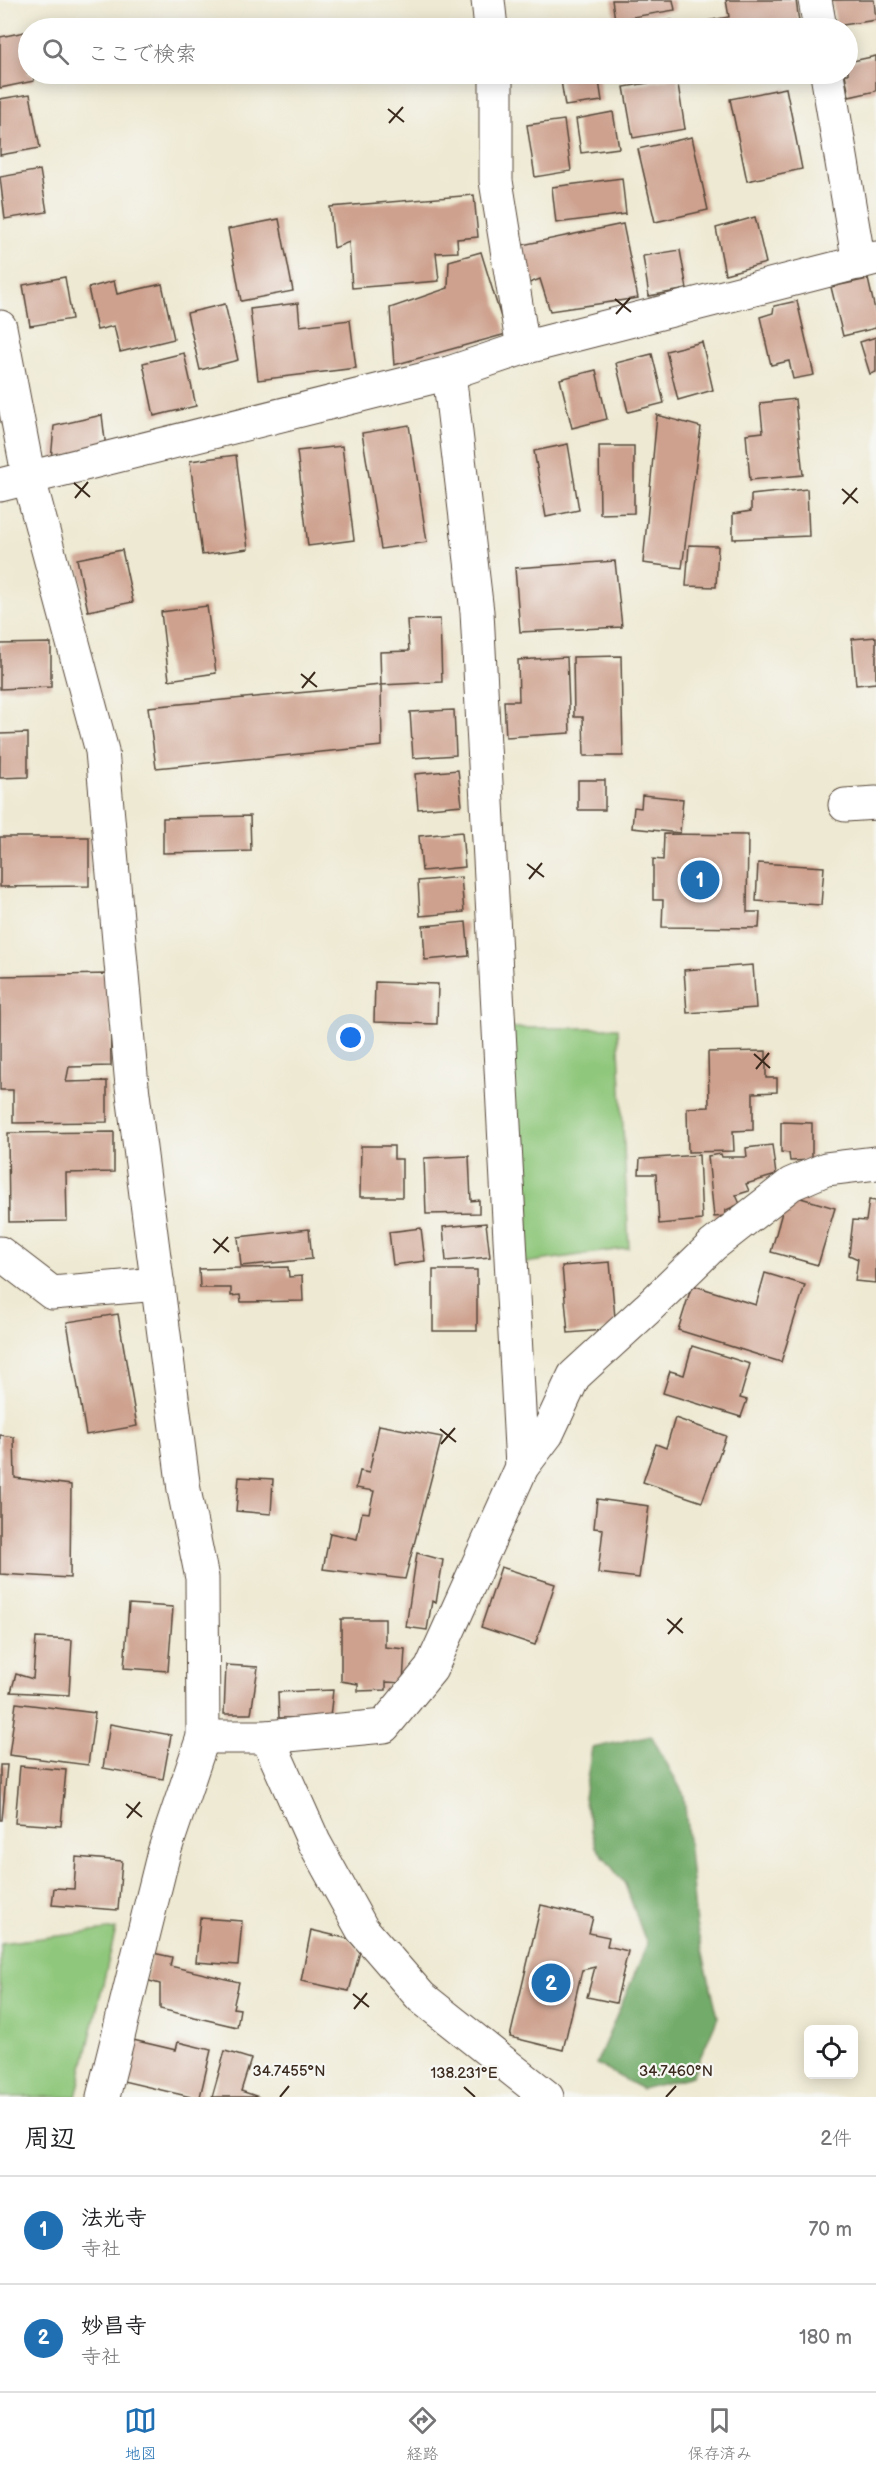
<!DOCTYPE html>
<html lang="ja">
<head>
<meta charset="utf-8">
<style>
	:root { --surface:#fff; --page:#f6f6f6; --text:#202124; --muted:#757577; --line:#e0e0e0; --accent:#1f6fb2 }
	body { margin:0; font-family:"Balsamiq Sans","Klee One",sans-serif; background:var(--page); color:var(--text) }
	.controls { position:absolute; right:18px; bottom:18px; display:grid; overflow:hidden; border-radius:9px; box-shadow:0 3px 15px #0003 }
	.controls button { width:54px; height:54px; display:grid; place-items:center; padding:0; border:0; border-bottom:2px solid var(--line); background:var(--surface); color:var(--text); font:30px sans-serif }
	.you { position:absolute; left:351px; top:1038px; width:21px; height:21px; margin:-15px; border:4px solid #fff; border-radius:50%; background:#1a73e8; box-shadow:0 0 0 9px #1a73e833 }
	.badge { display:grid; place-items:center; width:39px; height:39px; border-radius:50%; background:var(--accent); color:#fff; font-size:20px; font-weight:700 }
	.pin { position:absolute; translate:-50% -50%; border:3px solid #fff; box-shadow:0 2px 6px #0006 }
	.list { margin:0; padding:0; list-style:none }
	h2 { display:flex; justify-content:space-between; align-items:center; height:78px; margin:0; padding:0 24px; font-size:26px }
	h2 small { font-size:20px; font-weight:400; color:var(--muted) }
	.list li { display:grid; grid-template-columns:39px 1fr auto; gap:18px; align-items:center; box-sizing:border-box; height:108px; padding:0 24px; border-top:2px solid var(--line) }
	.list b { display:block; font-size:22px; white-space:nowrap }
	.list p { margin:0; font-size:20px; white-space:nowrap; color:var(--muted) }
	.list em { font-size:20px; font-style:normal; color:var(--muted) }
	.icon { flex:none; width:33px; height:33px; fill:none; stroke:currentColor; stroke-width:2; stroke-linecap:round; stroke-linejoin:round }
	.map { position:relative; flex:none; width:876px; height:2097px; overflow:hidden }
	.search { position:absolute; background:var(--surface); box-shadow:0 3px 15px #0003; left:18px; right:18px; top:18px; height:66px; display:flex; align-items:center; gap:15px; box-sizing:border-box; padding:0 21px; border-radius:33px; color:var(--muted); font-size:22px }
	.sheet { height:294px; background:var(--surface) }
	nav { display:flex; justify-content:space-around; align-items:center; box-sizing:border-box; height:84px; border-top:2px solid var(--line); background:var(--surface); font-size:16px; color:var(--muted) }
	nav a { display:grid; justify-items:center; gap:3px }
	nav .on { color:var(--accent) }
	.map>svg:first-child { display:block }
</style>
</head>
<body>
<div class="map">
<svg width="876" height="2097" viewBox="0 0 876 2097">
	<rect width="100%" height="100%" fill="#f6f6f2"/>
	<filter id="ink" filterUnits="userSpaceOnUse"><feTurbulence type="fractalNoise" baseFrequency=".0167" numOctaves="2"/><feDisplacementMap in="SourceGraphic" scale="12" xChannelSelector="R" yChannelSelector="G"/><feConvolveMatrix kernelMatrix="1 2 1 2 8 2 1 2 1" color-interpolation-filters="sRGB"/></filter>
	<filter id="wash" filterUnits="userSpaceOnUse"><feTurbulence type="fractalNoise" baseFrequency=".008" numOctaves="4" result="noise"/><feDisplacementMap in="SourceGraphic" scale="24" xChannelSelector="R" yChannelSelector="G"/><feGaussianBlur stdDeviation="1.35" result="paint"/><feColorMatrix in="noise" values="0 0 0 0 0 0 0 0 0 0 0 0 0 0 0 0 0 1.4 0 .05"/><feComposite in="paint" operator="in"/></filter>
	<g filter="url(#wash)">
		<rect width="100%" height="100%" fill="#eee9d2"/>
		<g fill="#8fc77b" stroke="#65784c" stroke-width="1.5">
			<polygon points="509,1028 618,1028 629,1248 511,1265"/>
			<polygon points="116,1929 76,2097 0,2097 0,1943"/>
		</g>
		<polygon fill="#73ac6b" stroke="#576b44" stroke-width="1.5" points="651,1735 684,1795 696,1925 718,2017 692,2076 642,2089 596,2064 647,1945 625,1884 596,1847 584,1798 592,1748"/>
		<g id="blocks">
			<g fill="#cea18e">
				<polygon points="612,0 673,0 675,10 615,20"/>
				<polygon points="726,0 796,0 799,22 787,23 788,28 702,28 700,22 729,17"/>
				<polygon points="832,0 874,0 876,20 836,26"/>
				<polygon points="672,20 674,28 622,28 622,27"/>
				<polygon points="25,32 28,50 28,74 33,74 34,81 0,88 0,37"/>
				<polygon points="876,56 876,91 849,97 845,74 848,74 848,62"/>
				<polygon points="560,74 598,74 602,101 565,106"/>
				<polygon points="709,74 743,74 743,75 710,80"/>
				<polygon points="677,78 685,129 633,138 624,87"/>
				<polygon points="786,88 802,169 747,181 730,99"/>
				<polygon points="30,94 40,148 0,155 0,99"/>
				<polygon points="613,112 619,148 581,153 576,119"/>
				<polygon points="564,120 571,171 535,177 527,125"/>
				<polygon points="692,137 708,210 655,222 638,149"/>
				<polygon points="40,170 47,212 5,219 0,177"/>
				<polygon points="622,178 626,214 556,223 552,187"/>
				<polygon points="474,195 478,237 457,239 458,252 436,253 439,281 352,288 349,242 334,248 330,207"/>
				<polygon points="755,217 766,263 725,274 716,228"/>
				<polygon points="279,219 293,291 241,301 228,229"/>
				<polygon points="623,224 638,298 550,311 540,279 527,284 522,245"/>
				<polygon points="680,250 687,289 649,296 643,256"/>
				<polygon points="481,252 506,334 394,365 390,308 448,288 449,261"/>
				<polygon points="65,277 72,319 30,326 23,285"/>
				<polygon points="868,279 876,314 876,328 843,336 831,287"/>
				<polygon points="114,281 117,294 162,284 174,339 120,352 114,326 97,330 88,288"/>
				<polygon points="797,301 814,375 793,379 789,361 771,365 760,317 773,313 774,306"/>
				<polygon points="298,303 300,326 350,320 356,368 258,380 250,309"/>
				<polygon points="225,304 238,360 200,370 187,313"/>
				<polygon points="876,337 876,372 870,374 860,342"/>
				<polygon points="702,342 713,390 678,400 666,351"/>
				<polygon points="184,353 196,406 154,416 143,363"/>
				<polygon points="652,354 664,403 628,412 616,363"/>
				<polygon points="596,370 607,419 572,428 560,379"/>
				<polygon points="795,399 803,475 750,480 746,434 763,432 760,403"/>
				<polygon points="102,415 106,449 51,460 54,426"/>
				<polygon points="657,415 701,427 682,568 643,563"/>
				<polygon points="409,425 427,542 381,549 362,433"/>
				<polygon points="568,444 579,510 546,517 534,451"/>
				<polygon points="342,446 354,540 308,546 297,451"/>
				<polygon points="599,446 634,446 634,513 600,514"/>
				<polygon points="236,455 248,549 202,555 190,461"/>
				<polygon points="807,489 809,536 733,539 733,514 751,511 751,495"/>
				<polygon points="689,545 718,546 716,587 686,586"/>
				<polygon points="122,550 133,602 88,611 77,559"/>
				<polygon points="615,561 622,627 520,632 515,568"/>
				<polygon points="207,606 216,673 169,680 161,612"/>
				<polygon points="440,619 442,682 381,685 382,746 156,768 148,707 381,685 380,652 409,651 407,620"/>
				<polygon points="876,637 876,683 856,685 852,639"/>
				<polygon points="51,643 51,687 0,689 0,644"/>
				<polygon points="621,656 623,756 584,756 583,717 574,717 573,657"/>
				<polygon points="567,657 570,733 506,737 504,701 519,701 518,660"/>
				<polygon points="454,710 456,755 413,758 410,712"/>
				<polygon points="28,733 28,777 0,778 0,734"/>
				<polygon points="458,770 462,805 418,809 415,774"/>
				<rect x="578" y="780" width="27" height="30"/>
				<polygon points="642,795 683,799 680,833 632,828 634,807 641,808"/>
				<polygon points="250,816 251,851 163,853 163,818"/>
				<polygon points="462,832 465,867 422,871 419,836"/>
				<polygon points="664,834 748,835 747,912 760,912 759,928 662,927 663,900 653,900 653,859 663,860"/>
				<polygon points="0,837 89,837 89,886 0,887"/>
				<polygon points="758,863 824,867 821,905 756,901"/>
				<polygon points="461,877 464,912 420,916 418,881"/>
				<polygon points="466,922 469,956 425,960 423,926"/>
				<polygon points="753,965 756,1008 687,1013 684,970"/>
				<polygon points="110,974 111,1066 69,1067 66,1082 107,1081 107,1122 13,1123 13,1090 0,1090 0,976"/>
				<polygon points="375,982 438,984 437,1024 374,1022"/>
				<polygon points="766,1051 766,1078 777,1078 777,1092 753,1093 753,1130 733,1131 734,1151 688,1152 687,1108 709,1107 708,1052"/>
				<polygon points="781,1122 812,1123 812,1160 790,1161 789,1153 781,1152"/>
				<polygon points="114,1132 114,1172 66,1173 67,1221 9,1222 8,1133"/>
				<polygon points="772,1145 776,1175 746,1184 749,1191 736,1195 740,1204 726,1210 725,1216 714,1217 708,1156 721,1154 722,1157 747,1157 746,1148"/>
				<polygon points="361,1146 394,1146 394,1159 402,1159 402,1197 360,1197"/>
				<polygon points="699,1155 702,1220 659,1224 656,1174 639,1174 640,1159"/>
				<polygon points="469,1156 471,1201 479,1200 479,1213 426,1214 424,1158"/>
				<polygon points="787,1194 835,1208 818,1265 771,1252"/>
				<polygon points="869,1200 876,1201 876,1283 855,1281 858,1259 849,1255 853,1220 866,1221"/>
				<polygon points="486,1223 490,1257 446,1261 443,1227"/>
				<polygon points="421,1228 425,1261 393,1265 389,1232"/>
				<polygon points="309,1229 312,1259 241,1266 238,1237"/>
				<polygon points="610,1262 616,1329 568,1333 562,1266"/>
				<polygon points="288,1267 289,1277 302,1276 303,1301 241,1302 240,1295 231,1296 231,1288 200,1288 199,1269"/>
				<rect x="433" y="1270" width="44" height="61"/>
				<polygon points="765,1273 805,1285 781,1362 678,1330 692,1285 756,1305"/>
				<polygon points="118,1314 137,1426 86,1435 67,1322"/>
				<polygon points="692,1346 750,1364 740,1398 747,1400 741,1417 663,1393 670,1371 684,1375"/>
				<polygon points="675,1418 726,1436 702,1502 643,1482 656,1444 666,1448"/>
				<polygon points="379,1425 442,1437 405,1579 323,1569 330,1533 357,1539 362,1512 369,1513 374,1491 356,1488 360,1471 369,1473"/>
				<polygon points="0,1435 14,1437 15,1478 71,1485 70,1578 0,1574"/>
				<polygon points="239,1477 273,1479 271,1514 236,1511"/>
				<polygon points="597,1499 649,1506 639,1578 598,1573 603,1529 594,1528"/>
				<polygon points="417,1553 443,1560 436,1603 432,1601 427,1630 406,1627"/>
				<polygon points="501,1567 555,1584 535,1645 481,1627"/>
				<polygon points="129,1604 173,1607 168,1671 124,1668"/>
				<polygon points="341,1619 385,1619 385,1647 405,1649 403,1683 386,1682 386,1690 358,1691 358,1684 341,1681"/>
				<polygon points="36,1638 72,1640 69,1695 11,1692 16,1674 33,1679"/>
				<polygon points="226,1665 258,1667 251,1714 224,1714"/>
				<polygon points="333,1690 330,1717 279,1718 278,1692"/>
				<polygon points="16,1703 95,1713 88,1765 9,1755"/>
				<polygon points="110,1724 171,1735 163,1779 103,1768"/>
				<polygon points="0,1765 7,1765 2,1820 0,1820"/>
				<polygon points="20,1766 66,1770 61,1826 15,1823"/>
				<polygon points="76,1857 122,1861 118,1910 52,1905 54,1888 74,1889"/>
				<polygon points="541,1905 593,1917 589,1933 609,1937 607,1946 628,1951 616,2003 587,1997 595,1967 582,1970 563,2050 510,2037"/>
				<polygon points="200,1918 242,1921 238,1965 196,1962"/>
				<polygon points="311,1930 349,1939 360,1952 349,1991 301,1981"/>
				<polygon points="153,1953 172,1957 170,1966 239,1982 233,2008 240,2009 237,2027 160,2009 160,1984 146,1980"/>
				<polygon points="133,2040 176,2050 178,2042 211,2050 200,2097 191,2097 123,2081"/>
				<polygon points="225,2051 251,2059 241,2091 259,2097 212,2097"/>
			</g>
		</g>
	</g>
	<g filter="url(#ink)">
		<use href="#blocks" fill-opacity="0" stroke="#564739" stroke-width="1.5"/>
		<g fill="none" stroke-linecap="round" stroke-linejoin="round">
			<defs>
				<g id="minor">
					<polyline points="488,0 491,28"/>
					<polyline points="815,0 820,28"/>
					<polyline points="496,74 496,181 523,348"/>
					<polyline points="827,74 859,263"/>
					<polyline points="0,327 29,479 102,751 132,1086 184,1490 202,1578 203,1737 164,1852 103,2097"/>
					<polyline points="449,373 477,612 522,1467"/>
					<polyline points="0,485 449,373 523,348 876,258"/>
					<polyline points="845,805 876,803"/>
					<polyline points="0,1253 52,1293 158,1284"/>
					<polyline points="203,1737 267,1737 384,1726 431,1669 522,1467 547,1434 574,1376 648,1308 713,1245 791,1184 826,1169 876,1163"/>
					<polyline points="267,1737 314,1842 362,1929 421,1997 547,2097"/>
				</g>
			</defs>
			<use href="#minor" stroke="#564739" stroke-width="35"/>
			<use href="#minor" stroke="#fff" stroke-width="33"/>
		</g>
	</g>
	<path fill="none" stroke="#3b2a1e" stroke-width="2" d="M388 109 404 122M389 123 403 107M615 299 631 312M616 314 630 298M74 483 90 497M842 489 858 503M75 498 88 482M843 504 857 488M301 674 317 687M302 688 315 672M527 864 544 877M529 879 542 863M754 1054 770 1068M756 1069 769 1053M213 1239 229 1252M214 1253 228 1237M440 1429 456 1442M441 1444 455 1428M667 1619 683 1633M668 1634 682 1618M126 1804 142 1817M127 1818 140 1802M353 1994 369 2007M354 2009 367 1993M464 2087 475 2097M280 2097 289 2086M666 2097 676 2086"/>
	<g font-size="15" text-anchor="middle" fill="#3b2a1e" stroke="#f6f6f2" stroke-width="4.5" stroke-linejoin="round" paint-order="stroke">
		<text x="289" y="2076">34.7455°N</text>
		<text x="676" y="2076">34.7460°N</text>
		<text x="464" y="2078">138.231°E</text>
	</g>
</svg>
<div class="controls">
<button><svg class="icon" aria-label="locate" viewBox="0 0 24 24"><circle cx="12" cy="12" r="6"/><path d="M12 2v4M12 18v4M2 12h4M18 12h4"/></svg></button>
</div>
<div class="you"></div>
<div class="pin badge" style="left:700px;top:880px">1</div>
<div class="pin badge" style="left:551px;top:1983px">2</div>
<div class="search"><svg class="icon" aria-label="search" viewBox="0 0 24 24"><circle cx="10" cy="10" r="6"/><path d="M15 15l6 6"/></svg>ここで検索</div>
</div>
<section class="sheet">
<h2>周辺<small>2件</small></h2>
<ul class="list">
<li><span class="badge">1</span><div><b>法光寺</b><p>寺社</p></div><em>70 m</em></li>
<li><span class="badge">2</span><div><b>妙昌寺</b><p>寺社</p></div><em>180 m</em></li>
</ul>
</section>
<nav>
<a class="on"><svg class="icon" aria-label="map" viewBox="0 0 24 24"><path d="M3 6l6-2 6 2 6-2v14l-6 2-6-2-6 2zM9 4v14M15 6v14"/></svg>地図</a>
<a><svg class="icon" aria-label="directions" viewBox="0 0 24 24"><path d="M12 3l9 9-9 9-9-9zM9 14v-3h6M13 9l2 2-2 2"/></svg>経路</a>
<a><svg class="icon" aria-label="saved" viewBox="0 0 24 24"><path d="M7 4h10v16l-5-4-5 4z"/></svg>保存済み</a>
</nav>
</body>
</html>
